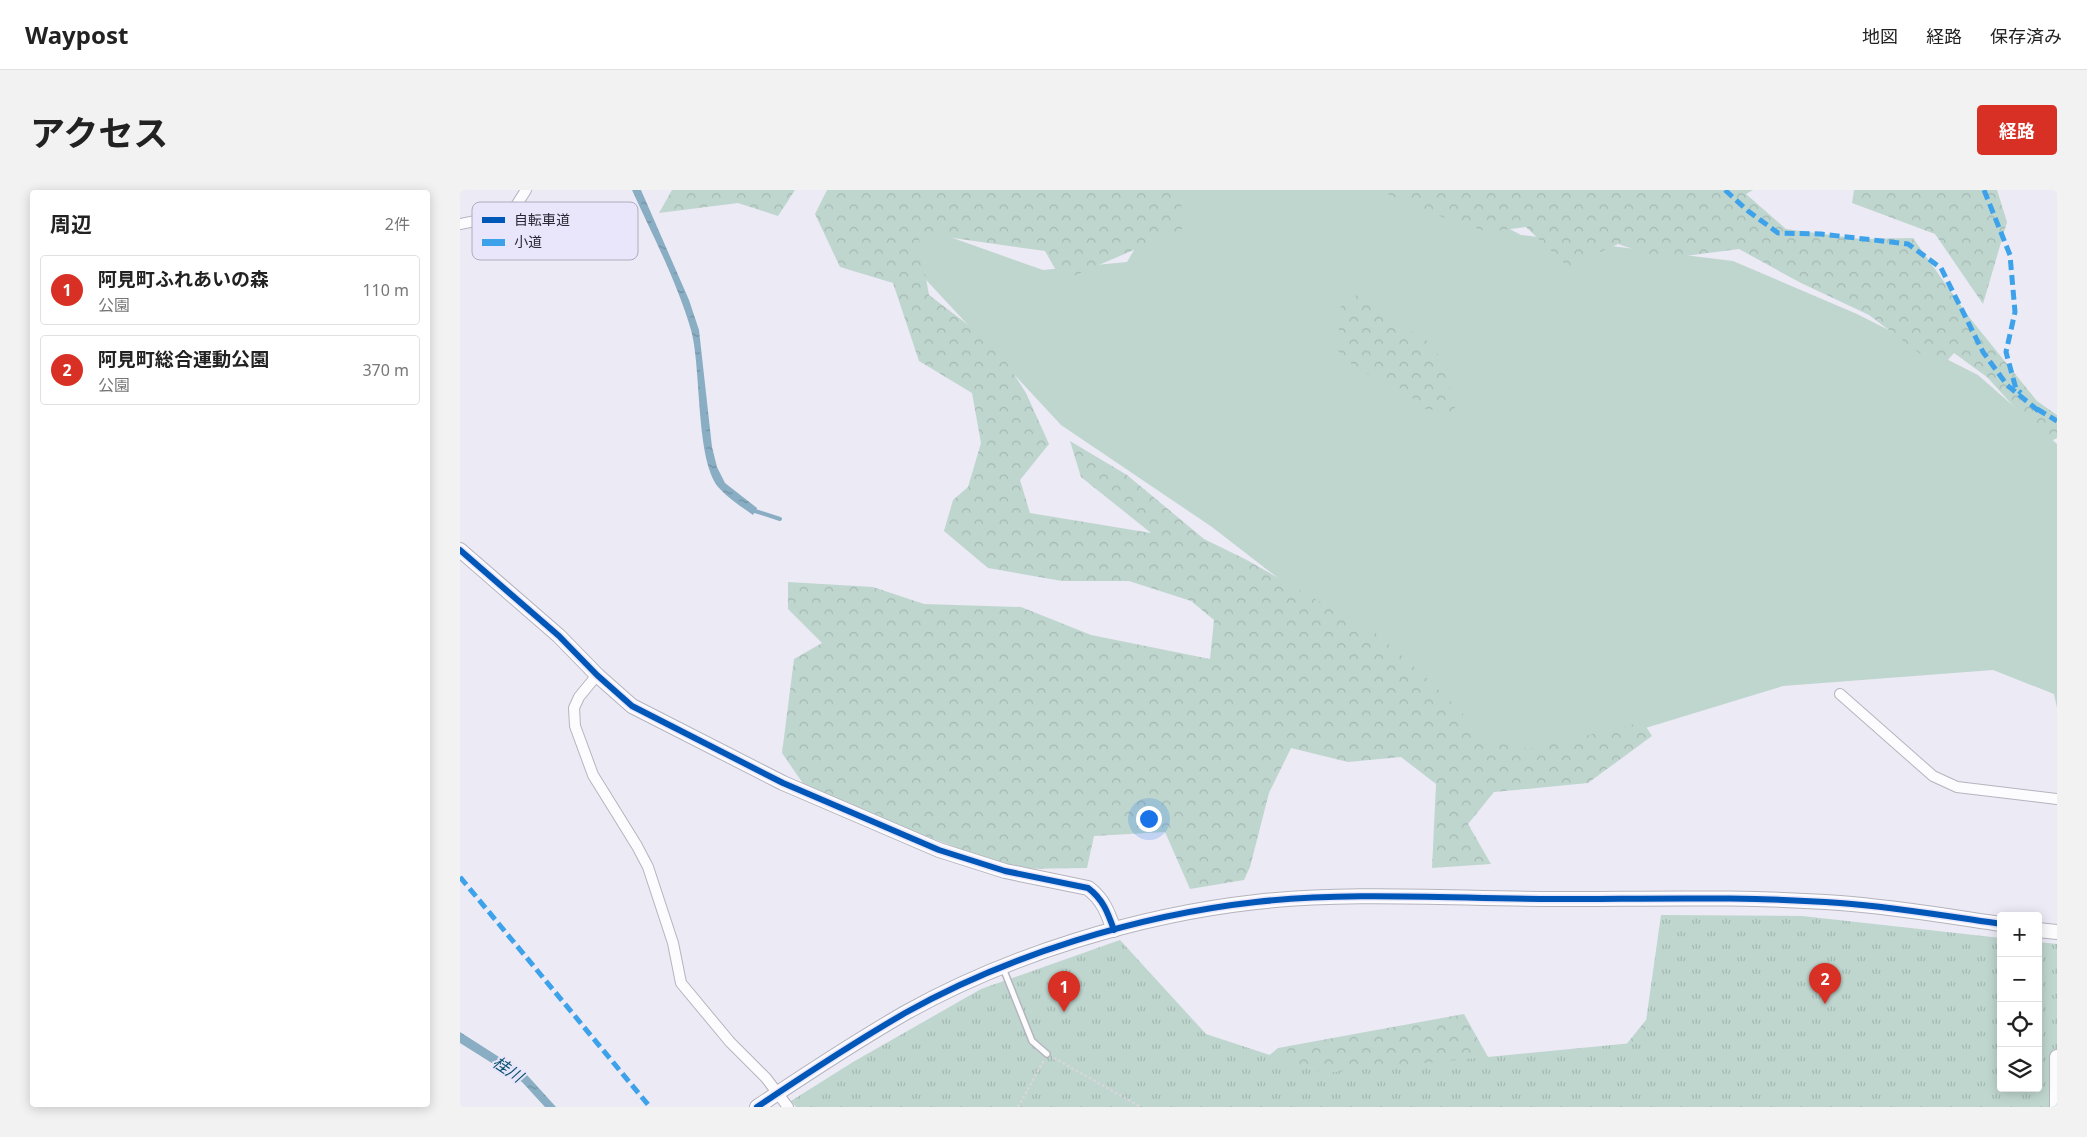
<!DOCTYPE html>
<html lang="ja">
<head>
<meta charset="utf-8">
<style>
	:root { --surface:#fff; --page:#f2f2f2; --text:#222; --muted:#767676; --line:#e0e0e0; --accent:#d93025 }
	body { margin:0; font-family:"Noto Sans","Noto Sans JP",sans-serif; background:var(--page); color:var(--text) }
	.controls { position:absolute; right:15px; bottom:15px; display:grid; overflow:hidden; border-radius:5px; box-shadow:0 2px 12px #0003 }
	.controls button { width:45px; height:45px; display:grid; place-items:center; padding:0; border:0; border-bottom:1px solid var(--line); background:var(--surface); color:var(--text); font:25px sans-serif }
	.you { position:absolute; left:688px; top:628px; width:18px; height:18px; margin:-12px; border:4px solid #fff; border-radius:50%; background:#1a73e8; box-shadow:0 0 0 8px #1a73e833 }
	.badge { display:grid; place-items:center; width:32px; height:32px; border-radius:50%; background:var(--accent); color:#fff; font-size:16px; font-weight:700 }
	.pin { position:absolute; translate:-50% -41px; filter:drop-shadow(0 1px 2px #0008) }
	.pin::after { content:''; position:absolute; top:26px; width:18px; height:15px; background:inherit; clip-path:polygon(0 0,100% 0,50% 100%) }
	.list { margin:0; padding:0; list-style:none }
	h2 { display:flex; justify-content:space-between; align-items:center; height:65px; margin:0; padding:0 20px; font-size:21px }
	h2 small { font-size:16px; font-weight:400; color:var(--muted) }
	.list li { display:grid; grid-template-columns:32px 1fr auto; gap:15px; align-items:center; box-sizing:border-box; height:70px; margin:0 10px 10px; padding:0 10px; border:1px solid var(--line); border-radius:5px }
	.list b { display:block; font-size:19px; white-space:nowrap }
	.list p { margin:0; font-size:16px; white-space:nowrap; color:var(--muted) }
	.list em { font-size:16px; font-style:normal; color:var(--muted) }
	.icon { flex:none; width:28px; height:28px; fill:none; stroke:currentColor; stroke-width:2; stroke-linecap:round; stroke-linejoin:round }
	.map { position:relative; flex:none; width:1597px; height:917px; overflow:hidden; border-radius:5px }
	header { display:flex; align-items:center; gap:30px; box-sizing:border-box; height:70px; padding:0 25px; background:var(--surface); border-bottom:1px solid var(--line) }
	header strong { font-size:24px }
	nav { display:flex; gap:28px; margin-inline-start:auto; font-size:18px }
	.intro { display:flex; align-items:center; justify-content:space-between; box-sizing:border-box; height:120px; padding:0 30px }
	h1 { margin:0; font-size:35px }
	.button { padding:12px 22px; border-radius:5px; background:var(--accent); color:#fff; font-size:18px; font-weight:700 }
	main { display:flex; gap:30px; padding:0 30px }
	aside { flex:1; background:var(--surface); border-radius:5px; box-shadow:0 2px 12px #0003 }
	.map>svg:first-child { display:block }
</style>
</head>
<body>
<header>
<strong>Waypost</strong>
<nav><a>地図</a><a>経路</a><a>保存済み</a></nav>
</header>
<div class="intro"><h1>アクセス</h1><a class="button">経路</a></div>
<main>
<aside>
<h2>周辺<small>2件</small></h2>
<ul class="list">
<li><span class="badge">1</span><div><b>阿見町ふれあいの森</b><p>公園</p></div><em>110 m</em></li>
<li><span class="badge">2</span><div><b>阿見町総合運動公園</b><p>公園</p></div><em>370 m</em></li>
</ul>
</aside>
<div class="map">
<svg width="1597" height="917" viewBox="0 0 1597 917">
	<defs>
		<pattern id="forest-crowns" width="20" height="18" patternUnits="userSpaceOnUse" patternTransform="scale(1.25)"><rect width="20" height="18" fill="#bfd6cf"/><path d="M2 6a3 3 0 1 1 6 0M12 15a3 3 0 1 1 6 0" fill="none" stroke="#a4b8b2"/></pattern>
		<pattern id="park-tufts" width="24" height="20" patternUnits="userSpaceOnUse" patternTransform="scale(1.25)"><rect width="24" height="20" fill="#bfd6cf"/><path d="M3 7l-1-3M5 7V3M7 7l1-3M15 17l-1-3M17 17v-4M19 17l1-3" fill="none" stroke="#a4b8b2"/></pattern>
		<pattern id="water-ripples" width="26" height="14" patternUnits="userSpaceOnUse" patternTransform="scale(1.25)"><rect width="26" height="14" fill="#89aec3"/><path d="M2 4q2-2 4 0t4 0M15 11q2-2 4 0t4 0" fill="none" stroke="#708e9f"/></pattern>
	</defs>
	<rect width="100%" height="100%" fill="#eceaf5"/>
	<polygon fill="#bfd6cf" points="708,0 977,0 1061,45 1273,71 1397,124 1518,185 1597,254 1597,518 1594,504 1533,480 1323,496 1061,576 752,337 601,235 455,78 459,36 583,80 667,72 707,4"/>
	<g fill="url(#forest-crowns)">
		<polygon points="212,0 335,0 318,26 278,13 199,23"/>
		<polygon points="367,0 721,0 722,39 602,91 585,61 458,43 469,105 536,156 566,203 589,254 560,290 570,323 691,343 621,287 610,251 667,285 744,349 785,369 917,444 967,488 1031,552 1070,559 1183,532 1192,546 1128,593 1034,602 1008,634 1031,674 972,678 976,594 941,567 888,572 831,558 809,603 790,677 784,690 730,699 705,642 634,646 627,678 554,679 415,627 344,595 322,563 334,469 362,453 328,419 328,392 413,397 464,414 561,417 631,445 750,469 754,430 731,411 669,391 602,391 528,378 484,341 493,310 508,297 521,253 512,203 459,171 433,93 380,77 355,24"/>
		<polygon points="919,0 1293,0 1286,4 1326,39 1401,49 1453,48 1509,127 1577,211 1597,225 1597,248 1587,253 1527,187 1494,163 1480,179 1409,125 1341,93 1279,59 1202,69 1158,54 1108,77 1066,37 1028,42 964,21"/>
		<polygon points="1394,0 1537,0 1547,32 1523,114 1475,44 1392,13"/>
		<polygon points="901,102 938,133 974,155 988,192 996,222 965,219 942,199 897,179 878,161 880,117"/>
		<polygon points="1004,824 1047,901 1161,861 1186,830 1211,917 761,917 794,878 818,858"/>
	</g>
	<polygon fill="url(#park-tufts)" points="1201,725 1342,726 1541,748 1541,898 1578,898 1578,752 1597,754 1597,917 336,917 331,911 393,872 521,799 660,750 746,844 864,883 1183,852"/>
	<g fill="url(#water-ripples)">
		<path d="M172 0H181L229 110 239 140 252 257 257 277 265 293 297 318 293 325C282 317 269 309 260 299 235 273 242 179 231 140 217 92 193 46 172 0Z"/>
		<polygon points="0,842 67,885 96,917 85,917 62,892 0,853"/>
	</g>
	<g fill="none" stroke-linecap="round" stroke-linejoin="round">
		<polyline stroke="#89aec3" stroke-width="4" points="292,320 320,329"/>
		<defs>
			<polyline id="lane" points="543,778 572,851 587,864"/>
			<g id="street">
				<polyline points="0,34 35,27 52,22 66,0"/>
				<polyline points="137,485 119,507 114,518 115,536 133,585 177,656 188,677 213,753 221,793 270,852 306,888 328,917"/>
				<polyline points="1380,504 1473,586 1497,597 1597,609"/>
			</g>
			<g id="secondary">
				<path d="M0 360 99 446 137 485 172 516 323 593 479 660 545 681 628 698C643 709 648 723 654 740"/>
				<polyline points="1578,740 1597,742"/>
				<path d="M297 917C346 884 395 852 445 823 548 765 679 725 796 712 894 701 996 709 1094 709 1189 709 1285 706 1380 713 1434 717 1487 726 1541 734"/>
				<polyline points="1597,917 1597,867"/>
			</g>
		</defs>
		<use href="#lane" stroke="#b5b4be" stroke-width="8"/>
		<use href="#street" stroke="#b5b4be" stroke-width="12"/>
		<use href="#secondary" stroke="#b5b4be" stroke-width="16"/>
		<g stroke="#d8d6db" stroke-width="2.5" stroke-dasharray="2.5 2.5" stroke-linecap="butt">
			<polyline points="594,868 681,917"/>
			<polyline points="558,917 584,870"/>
		</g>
		<use href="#lane" stroke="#fcfcfe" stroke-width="5"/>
		<use href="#street" stroke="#fcfcfe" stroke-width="10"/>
		<use href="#secondary" stroke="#fcfcfe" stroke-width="14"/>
		<g stroke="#3ea2eb" stroke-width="5" stroke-dasharray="10 5" stroke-linecap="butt">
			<polyline points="1265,0 1288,21 1318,43 1361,44 1448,54 1481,78 1523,162 1547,195 1581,223"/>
			<polyline points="1524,0 1550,65 1555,122 1546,162 1556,199 1561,203"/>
			<polyline points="1577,219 1597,231"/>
			<polyline points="0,687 190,917"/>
		</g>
		<defs>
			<g id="cycleway">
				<path d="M0 360 99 446 137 485 172 516 323 593 479 660 545 681 628 698C643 709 648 723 654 740"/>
				<path d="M297 917C346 884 395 852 445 823 548 765 679 725 796 712 894 701 996 709 1094 709 1189 709 1285 706 1380 713 1434 717 1487 726 1541 734"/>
			</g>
		</defs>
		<use href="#cycleway" stroke="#e9e5fa" stroke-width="9"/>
		<use href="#cycleway" stroke="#0057b8" stroke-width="6"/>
	</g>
	<g text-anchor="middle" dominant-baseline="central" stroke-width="4" stroke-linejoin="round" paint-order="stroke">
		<g font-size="16" font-style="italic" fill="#0b5570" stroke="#e9e5fa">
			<text transform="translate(48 879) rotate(34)">桂川</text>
		</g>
	</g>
	<rect x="12" y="12" width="166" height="58" rx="8" fill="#e9e5fa" stroke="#b0acbf" stroke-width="1"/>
	<rect x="22" y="27" width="23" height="6" fill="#0057b8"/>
	<rect x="22" y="49" width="23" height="7" fill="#3ea2eb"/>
	<g font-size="14" fill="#2a2734">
		<text x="54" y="35">自転車道</text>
		<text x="54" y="57">小道</text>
	</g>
</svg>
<div class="controls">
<button>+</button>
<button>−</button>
<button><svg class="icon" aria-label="locate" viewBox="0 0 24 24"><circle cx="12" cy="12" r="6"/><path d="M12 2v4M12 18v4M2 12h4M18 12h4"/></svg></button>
<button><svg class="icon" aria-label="layers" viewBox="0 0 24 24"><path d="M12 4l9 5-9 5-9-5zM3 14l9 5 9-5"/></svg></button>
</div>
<div class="you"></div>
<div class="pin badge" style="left:604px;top:822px">1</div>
<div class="pin badge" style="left:1365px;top:814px">2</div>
</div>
</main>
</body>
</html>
